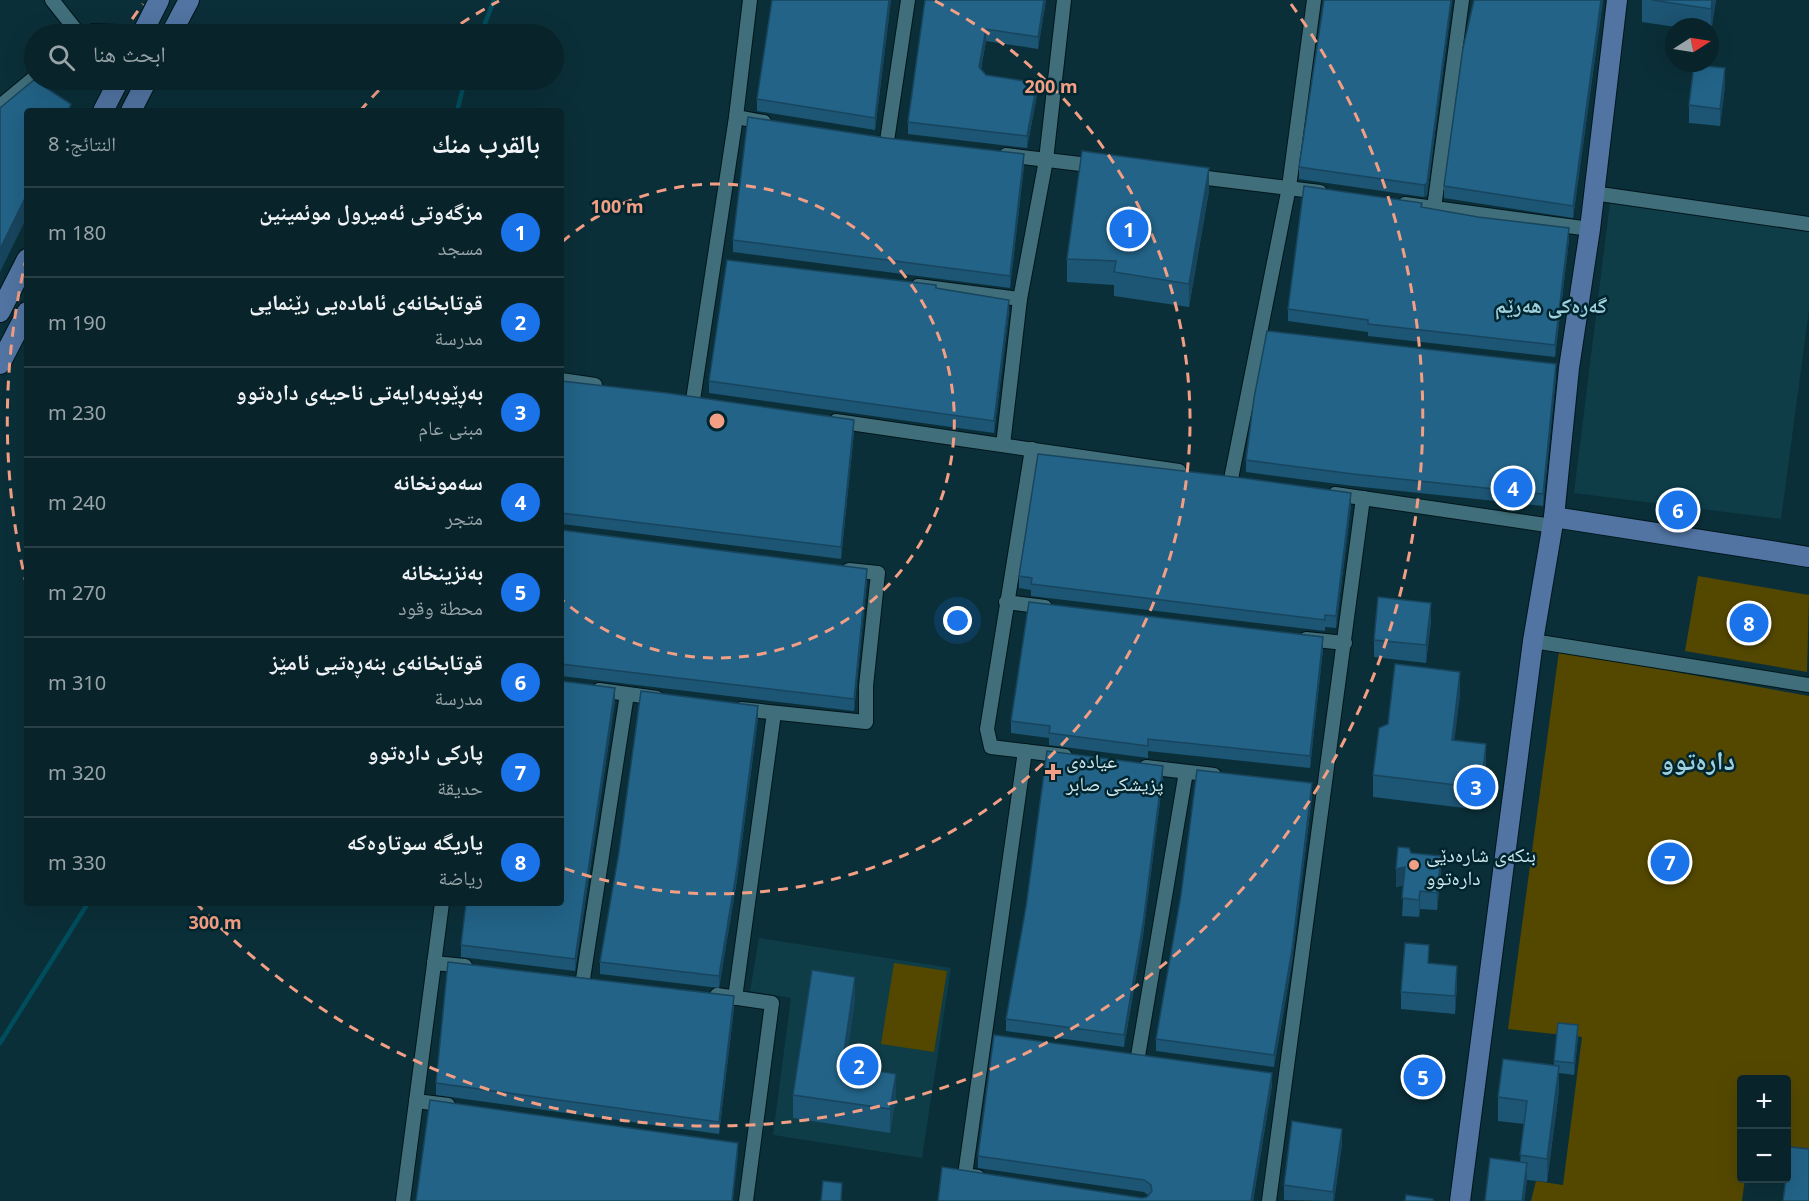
<!DOCTYPE html>
<html lang="ar">
<head>
<meta charset="utf-8">
<style>
	:root { --surface:#08232a; --page:#112b32; --text:#f1f3f6; --muted:#98a4a8; --line:#294047; --accent:#1a73e8 }
	body { margin:0; font-family:"Noto Sans","Noto Naskh Arabic",sans-serif; background:var(--page); color:var(--text); direction:rtl }
	.controls { position:absolute; right:18px; bottom:18px; display:grid; overflow:hidden; border-radius:6px; box-shadow:0 6px 24px #0002 }
	.controls button { width:54px; height:54px; display:grid; place-items:center; padding:0; border:0; border-bottom:2px solid var(--line); background:var(--surface); color:var(--text); font:30px sans-serif }
	.compass { position:absolute; left:1665px; top:18px; width:54px; height:54px; border-radius:50%; background:var(--surface); box-shadow:0 6px 24px #0002; rotate:78deg }
	.you { position:absolute; left:958px; top:621px; width:21px; height:21px; margin:-15px; border:4px solid #fff; border-radius:50%; background:#1a73e8; box-shadow:0 0 0 9px #1a73e833 }
	.badge { display:grid; place-items:center; width:39px; height:39px; border-radius:50%; background:var(--accent); color:#fff; font-size:20px; font-weight:700 }
	.pin { position:absolute; translate:-50% -50%; border:3px solid #fff; box-shadow:0 2px 6px #0006 }
	.list { margin:0; padding:0; list-style:none }
	h2 { display:flex; justify-content:space-between; align-items:center; height:78px; margin:0; padding:0 24px; font-size:26px }
	h2 small { font-size:20px; font-weight:400; color:var(--muted) }
	.list li { display:grid; grid-template-columns:39px 1fr auto; gap:18px; align-items:center; box-sizing:border-box; height:90px; padding:0 24px; border-top:2px solid var(--line) }
	.list b { display:block; font-size:22px; white-space:nowrap }
	.list p { margin:0; font-size:20px; white-space:nowrap; color:var(--muted) }
	.list em { font-size:20px; font-style:normal; color:var(--muted) }
	.icon { flex:none; width:33px; height:33px; fill:none; stroke:currentColor; stroke-width:2; stroke-linecap:round; stroke-linejoin:round }
	.map { position:relative; flex:none; width:1809px; height:1201px; overflow:hidden; direction:ltr }
	.search { position:absolute; background:var(--surface); box-shadow:0 6px 24px #0002; left:24px; top:24px; width:540px; height:66px; display:flex; align-items:center; gap:15px; box-sizing:border-box; padding:0 21px; border-radius:33px; color:var(--muted); font-size:22px }
	.panel { position:absolute; background:var(--surface); box-shadow:0 6px 24px #0002; left:24px; top:108px; width:540px; height:798px; border-radius:6px; direction:rtl }
	.map>svg:first-child { display:block }
</style>
</head>
<body>
<div class="map">
<svg width="1809" height="1201" viewBox="0 0 1809 1201">
	<rect width="100%" height="100%" fill="#0b2f38"/>
	<g fill="#0e3c47">
		<polygon points="1610,202 1809,230 1809,310 1781,519 1574,493"/>
		<polygon points="759,938 951,968 922,1158 773,1135 791,998 750,991"/>
	</g>
	<g fill="#544800">
		<polygon points="1698,576 1809,595 1807,672 1685,651"/>
		<polygon points="1559,651 1809,696 1809,1163 1787,1160 1786,1080 1742,1080 1742,1178 1745,1179 1742,1201 1531,1201 1536,1181 1563,1185 1582,1037 1508,1029"/>
		<polygon points="894,963 947,971 934,1052 881,1044"/>
	</g>
	<g fill="none" stroke-linecap="round" stroke-linejoin="round">
		<g stroke="#004d5d" stroke-width="4.5">
			<polyline points="481,34 494,0"/>
			<polyline points="457,111 465,80"/>
			<polyline points="0,1043 88,903"/>
		</g>
		<defs>
			<g id="street">
				<polyline points="52,0 79,34"/>
				<polyline points="88,34 93,31 143,33"/>
				<polyline points="0,106 34,78"/>
				<polyline points="736,117 764,122"/>
				<polyline points="887,141 908,0"/>
				<polyline points="1006,155 1097,166"/>
				<polyline points="1191,176 1320,192"/>
				<polyline points="1593,193 1809,224"/>
				<polyline points="1405,204 1590,229"/>
				<polyline points="1434,208 1462,0"/>
				<polyline points="918,286 1020,299"/>
				<polyline points="561,380 595,385"/>
				<polyline points="693,400 736,117 750,0"/>
				<polyline points="836,421 1179,471"/>
				<polyline points="1003,445 1020,299 1046,160 1064,0"/>
				<polyline points="1032,449 987,729 991,747 1065,756"/>
				<polyline points="1231,479 1289,187 1314,0"/>
				<polyline points="1335,494 1553,526"/>
				<polyline points="1006,602 1045,607"/>
				<polyline points="1306,639 1345,643"/>
				<polyline points="1533,641 1809,685"/>
				<polyline points="599,690 657,698"/>
				<polyline points="741,709 866,722 866,686 878,573 849,570"/>
				<polyline points="1146,767 1214,775"/>
				<polyline points="434,963 465,966"/>
				<polyline points="583,979 627,694"/>
				<polyline points="717,995 772,1003 746,1201"/>
				<polyline points="735,998 774,713"/>
				<polyline points="1138,1056 1186,772"/>
				<polyline points="416,1101 448,1105"/>
				<polyline points="978,1177 965,1175 1025,751"/>
				<polyline points="403,1201 442,903"/>
				<polyline points="1269,1201 1363,498"/>
			</g>
			<g id="secondary">
				<polyline points="142,34 159,0"/>
				<polyline points="171,34 189,0"/>
				<polyline points="103,111 119,80"/>
				<polyline points="131,111 147,80"/>
				<polyline points="0,312 27,259"/>
				<polyline points="0,364 27,312"/>
				<polyline points="1554,517 1809,557"/>
				<polyline points="1460,1201 1533,641 1554,517 1569,368 1590,229 1617,0"/>
			</g>
		</defs>
		<use href="#street" stroke="#00161c" stroke-width="16"/>
		<use href="#secondary" stroke="#00161c" stroke-width="22"/>
		<use href="#street" stroke="#406f7b" stroke-width="14"/>
		<use href="#secondary" stroke="#5174a2" stroke-width="20"/>
	</g>
	<g fill="#1d5574">
		<polygon points="772,0 891,0 875,130 757,111 757,99"/>
		<polygon points="925,0 1046,0 1038,49 986,41 981,69 986,75 1037,95 1027,148 908,134 908,122"/>
		<polygon points="1452,0 1427,195 1424,197 1299,179 1299,167"/>
		<polygon points="1603,0 1573,218 1444,198 1444,186"/>
		<polygon points="1642,0 1716,0 1711,32 1710,32 1710,27 1676,27 1642,22"/>
		<polygon points="1725,86 1720,126 1689,123 1689,105"/>
		<polygon points="886,138 1024,166 1010,288 733,252 733,240"/>
		<polygon points="1209,191 1189,307 1114,296 1114,285 1067,282 1067,259"/>
		<polygon points="1422,208 1569,240 1555,357 1368,336 1368,332 1288,321 1288,309"/>
		<polygon points="936,288 1009,312 994,433 709,393 709,381"/>
		<polygon points="1556,376 1543,506 1353,486 1246,472 1246,460"/>
		<polygon points="561,381 854,432 841,559 562,524"/>
		<polygon points="1351,505 1336,628 1325,627 1325,631 1031,596 1031,590 1019,588 1019,576"/>
		<polygon points="561,530 867,581 854,711 561,676"/>
		<polygon points="1431,621 1426,663 1374,657 1374,640"/>
		<polygon points="1323,649 1310,768 1148,751 1148,758 1049,745 1049,738 1011,733 1011,721"/>
		<polygon points="1460,694 1454,740 1486,766 1481,810 1373,797 1373,775"/>
		<polygon points="615,700 575,971 461,957 461,945"/>
		<polygon points="758,718 737,880 719,988 600,974 600,962"/>
		<polygon points="1163,778 1143,936 1124,1047 1006,1031 1006,1019"/>
		<polygon points="1312,795 1292,962 1274,1067 1156,1051 1156,1039"/>
		<polygon points="1411,853 1441,874 1437,910 1420,909 1419,917 1402,916 1404,885 1396,887"/>
		<polygon points="1429,963 1457,983 1455,1014 1401,1009 1401,992"/>
		<polygon points="855,1000 845,1066 896,1097 890,1133 793,1118 793,1095"/>
		<polygon points="734,1008 719,1134 436,1095 436,1083"/>
		<polygon points="1578,1037 1574,1075 1559,1073 1559,1090 1547,1182 1527,1180 1524,1201 1485,1201 1520,1162 1524,1124 1498,1121 1498,1097 1554,1066 1554,1061"/>
		<polygon points="1272,1085 1253,1201 1142,1198 1147,1197 1148,1195 1144,1192 978,1168 978,1156"/>
		<polygon points="1342,1144 1334,1201 1284,1200 1284,1185"/>
	</g>
	<g fill="#18455e">
		<polygon points="889,0 891,0 875,130 875,118"/>
		<polygon points="1044,0 1046,0 1038,49 1038,37"/>
		<polygon points="1451,0 1452,0 1427,195 1424,197 1424,185"/>
		<polygon points="1601,0 1603,0 1573,218 1573,206"/>
		<polygon points="1712,0 1716,0 1711,32 1711,9"/>
		<polygon points="986,29 986,41 979,79 979,67"/>
		<polygon points="1725,68 1725,86 1720,126 1720,109"/>
		<polygon points="1037,83 1037,95 1027,148 1027,136"/>
		<polygon points="1024,154 1024,166 1010,288 1010,276"/>
		<polygon points="1209,168 1209,191 1189,307 1189,284"/>
		<polygon points="27,194 27,217 0,272 0,249"/>
		<polygon points="1569,228 1569,240 1555,357 1555,345"/>
		<polygon points="1009,300 1009,312 994,433 994,421"/>
		<polygon points="1556,364 1556,376 1543,506 1543,494"/>
		<polygon points="854,420 854,432 841,559 841,547"/>
		<polygon points="1351,493 1351,505 1336,628 1336,616"/>
		<polygon points="562,512 562,524 561,525 561,513"/>
		<polygon points="867,569 867,581 854,711 854,699"/>
		<polygon points="1431,603 1431,621 1426,663 1426,645"/>
		<polygon points="1323,637 1323,649 1310,768 1310,756"/>
		<polygon points="562,663 562,675 561,676 561,664"/>
		<polygon points="1460,672 1460,694 1452,762 1452,740"/>
		<polygon points="615,688 615,700 575,971 575,959"/>
		<polygon points="758,706 758,718 737,880 719,988 719,976"/>
		<polygon points="1486,744 1486,766 1481,810 1481,788"/>
		<polygon points="1163,766 1163,778 1143,936 1124,1047 1124,1035"/>
		<polygon points="1312,783 1312,795 1292,962 1274,1067 1274,1055"/>
		<polygon points="1441,856 1441,874 1437,910 1437,893"/>
		<polygon points="1405,867 1405,885 1396,887 1396,869"/>
		<polygon points="1420,891 1420,909 1419,917 1419,900"/>
		<polygon points="1457,966 1457,983 1455,1014 1455,996"/>
		<polygon points="855,977 855,1000 842,1089 842,1065"/>
		<polygon points="734,996 734,1008 719,1134 719,1122"/>
		<polygon points="1578,1025 1578,1037 1574,1075 1574,1063"/>
		<polygon points="1559,1066 1559,1090 1547,1182 1547,1159"/>
		<polygon points="1272,1073 1272,1085 1253,1201 1251,1201"/>
		<polygon points="896,1074 896,1097 890,1133 890,1109"/>
		<polygon points="1342,1129 1342,1144 1334,1201 1333,1201 1333,1192"/>
		<polygon points="738,1143 738,1155 733,1201 732,1201"/>
		<polygon points="1527,1163 1527,1180 1524,1201 1522,1201"/>
	</g>
	<g fill="#226387" stroke="#18455e" stroke-width="1.5">
		<polygon points="772,0 889,0 875,118 757,99"/>
		<polygon points="925,0 1044,0 1038,37 986,29 979,67 986,75 1037,83 1027,136 908,122"/>
		<polygon points="1324,0 1451,0 1427,183 1424,185 1299,167"/>
		<polygon points="1474,0 1601,0 1573,206 1444,186 1463,48"/>
		<polygon points="1652,0 1712,0 1711,9"/>
		<polygon points="1694,65 1725,68 1720,109 1689,105"/>
		<polygon points="34,80 71,104 68,111 27,111 27,194 0,249 0,108"/>
		<polygon points="748,117 886,138 1024,154 1010,276 733,240"/>
		<polygon points="1082,151 1209,168 1189,284 1114,272 1116,261 1067,259"/>
		<polygon points="1304,186 1422,203 1421,207 1478,217 1569,228 1555,345 1368,324 1368,320 1288,309"/>
		<polygon points="727,260 936,285 936,288 1009,300 994,421 709,381"/>
		<polygon points="1267,331 1556,364 1543,494 1353,474 1246,460 1254,398"/>
		<polygon points="561,381 667,393 854,420 841,547 561,513"/>
		<polygon points="1038,454 1243,478 1351,493 1336,616 1325,615 1325,620 1031,584 1032,578 1019,576"/>
		<polygon points="561,530 867,569 854,699 561,664"/>
		<polygon points="1378,597 1431,603 1426,645 1374,640"/>
		<polygon points="1029,602 1323,637 1310,756 1148,739 1148,746 1049,733 1050,726 1011,721"/>
		<polygon points="1395,664 1460,672 1452,740 1486,744 1481,788 1373,775 1379,728 1388,724"/>
		<polygon points="561,681 615,688 575,959 461,945 466,903 561,903"/>
		<polygon points="641,691 758,706 737,868 719,976 600,962 619,852"/>
		<polygon points="1047,751 1163,766 1143,924 1124,1035 1006,1019 1026,907"/>
		<polygon points="1197,770 1312,783 1292,950 1274,1055 1156,1039 1181,895"/>
		<polygon points="1398,847 1409,848 1411,853 1441,856 1437,893 1420,891 1419,900 1402,898 1405,867 1396,869"/>
		<polygon points="1405,943 1429,945 1428,963 1457,966 1455,996 1401,992"/>
		<polygon points="448,962 734,996 719,1122 436,1083"/>
		<polygon points="812,970 855,977 842,1065 896,1074 890,1109 793,1095"/>
		<polygon points="1558,1023 1578,1025 1574,1063 1554,1061"/>
		<polygon points="994,1035 1272,1073 1251,1201 938,1201 942,1167 1142,1198 1147,1197 1152,1191 1151,1185 1144,1180 978,1156"/>
		<polygon points="1503,1059 1559,1066 1547,1159 1520,1155 1527,1101 1498,1097"/>
		<polygon points="430,1100 738,1143 732,1201 416,1201"/>
		<polygon points="1292,1121 1342,1129 1333,1192 1284,1185"/>
		<polygon points="1790,1147 1809,1149 1809,1201 1783,1201"/>
		<polygon points="1490,1158 1527,1163 1522,1201 1485,1201"/>
		<polygon points="823,1181 842,1183 841,1201 821,1201"/>
		<polygon points="1406,1195 1433,1199 1433,1201 1405,1201"/>
	</g>
	<g fill="none" stroke="#f39f85" stroke-width="3" stroke-dasharray="10 8">
		<path d="M562 242A237 237 0 1 1 562 600"/>
		<path d="M360 111A473 473 0 0 1 388 81M446 34A473 473 0 0 1 499 1M935 1A473 473 0 0 1 563 868"/>
		<path d="M27 587A710 710 0 0 1 27 255M122 34A710 710 0 0 1 143 4M1291 4A710 710 0 0 1 198 905"/>
	</g>
	<g fill="#f39f85" stroke="#00252e" stroke-width="2">
		<path d="M1050 763h6v6h6v6h-6v6h-6v-6h-6v-6h6z"/>
		<circle cx="1414" cy="865" r="6"/>
	</g>
	<g text-anchor="middle" dominant-baseline="central" stroke-width="5" stroke-linejoin="round" paint-order="stroke">
		<g font-size="20" fill="#d0e8ef" stroke="#00252e" text-anchor="start">
			<text x="1066" y="760">عیادەی<tspan x="1066" dy="23">پزیشکی صابر</tspan></text>
			<text x="1426" y="854">بنکەی شارەدێی<tspan x="1426" dy="23">دارەتوو</tspan></text>
		</g>
		<g font-size="21" font-weight="bold" fill="#9fd0de" stroke="#00252e">
			<text x="1551" y="305">گەرەکی هەرێم</text>
		</g>
		<g font-size="26" font-weight="bold" fill="#9fd0de" stroke="#00252e">
			<text x="1698" y="760">دارەتوو</text>
		</g>
	</g>
	<circle cx="717" cy="421" r="9" fill="#f39f85" stroke="#00252e" stroke-width="3"/>
	<g font-size="18" text-anchor="middle" font-weight="bold" fill="#f39f85" stroke="#00252e" stroke-width="5" stroke-linejoin="round" paint-order="stroke">
		<text x="1051" y="93">200 m</text>
		<text x="617" y="213">100 m</text>
		<text x="215" y="929">300 m</text>
	</g>
</svg>
<div class="controls">
<button>+</button>
<button>−</button>
</div>
<svg class="compass" viewBox="-18 -18 36 36"><path d="M0-13l5 13h-10z" fill="#e53935"/><path d="M0 13l5-13h-10z" fill="#98a4a8"/></svg>
<div class="you"></div>
<div class="pin badge" style="left:1129px;top:229px">1</div>
<div class="pin badge" style="left:859px;top:1066px">2</div>
<div class="pin badge" style="left:1476px;top:787px">3</div>
<div class="pin badge" style="left:1513px;top:488px">4</div>
<div class="pin badge" style="left:1423px;top:1077px">5</div>
<div class="pin badge" style="left:1678px;top:510px">6</div>
<div class="pin badge" style="left:1670px;top:862px">7</div>
<div class="pin badge" style="left:1749px;top:623px">8</div>
<div class="search"><svg class="icon" aria-label="search" viewBox="0 0 24 24"><circle cx="10" cy="10" r="6"/><path d="M15 15l6 6"/></svg>ابحث هنا</div>
<section class="panel">
<h2>بالقرب منك<small>النتائج: 8</small></h2>
<ul class="list">
<li><span class="badge">1</span><div><b>مزگەوتی ئەمیرول موئمینین</b><p>مسجد</p></div><em>180 m</em></li>
<li><span class="badge">2</span><div><b>قوتابخانەی ئامادەیی رێنمایی</b><p>مدرسة</p></div><em>190 m</em></li>
<li><span class="badge">3</span><div><b>بەڕێوبەرایەتی ناحیەی دارەتوو</b><p>مبنى عام</p></div><em>230 m</em></li>
<li><span class="badge">4</span><div><b>سەمونخانە</b><p>متجر</p></div><em>240 m</em></li>
<li><span class="badge">5</span><div><b>بەنزینخانە</b><p>محطة وقود</p></div><em>270 m</em></li>
<li><span class="badge">6</span><div><b>قوتابخانەی بنەڕەتیی ئامێز</b><p>مدرسة</p></div><em>310 m</em></li>
<li><span class="badge">7</span><div><b>پارکی دارەتوو</b><p>حديقة</p></div><em>320 m</em></li>
<li><span class="badge">8</span><div><b>یاریگە سوتاوەکە</b><p>رياضة</p></div><em>330 m</em></li>
</ul>
</section>
</div>
</body>
</html>
